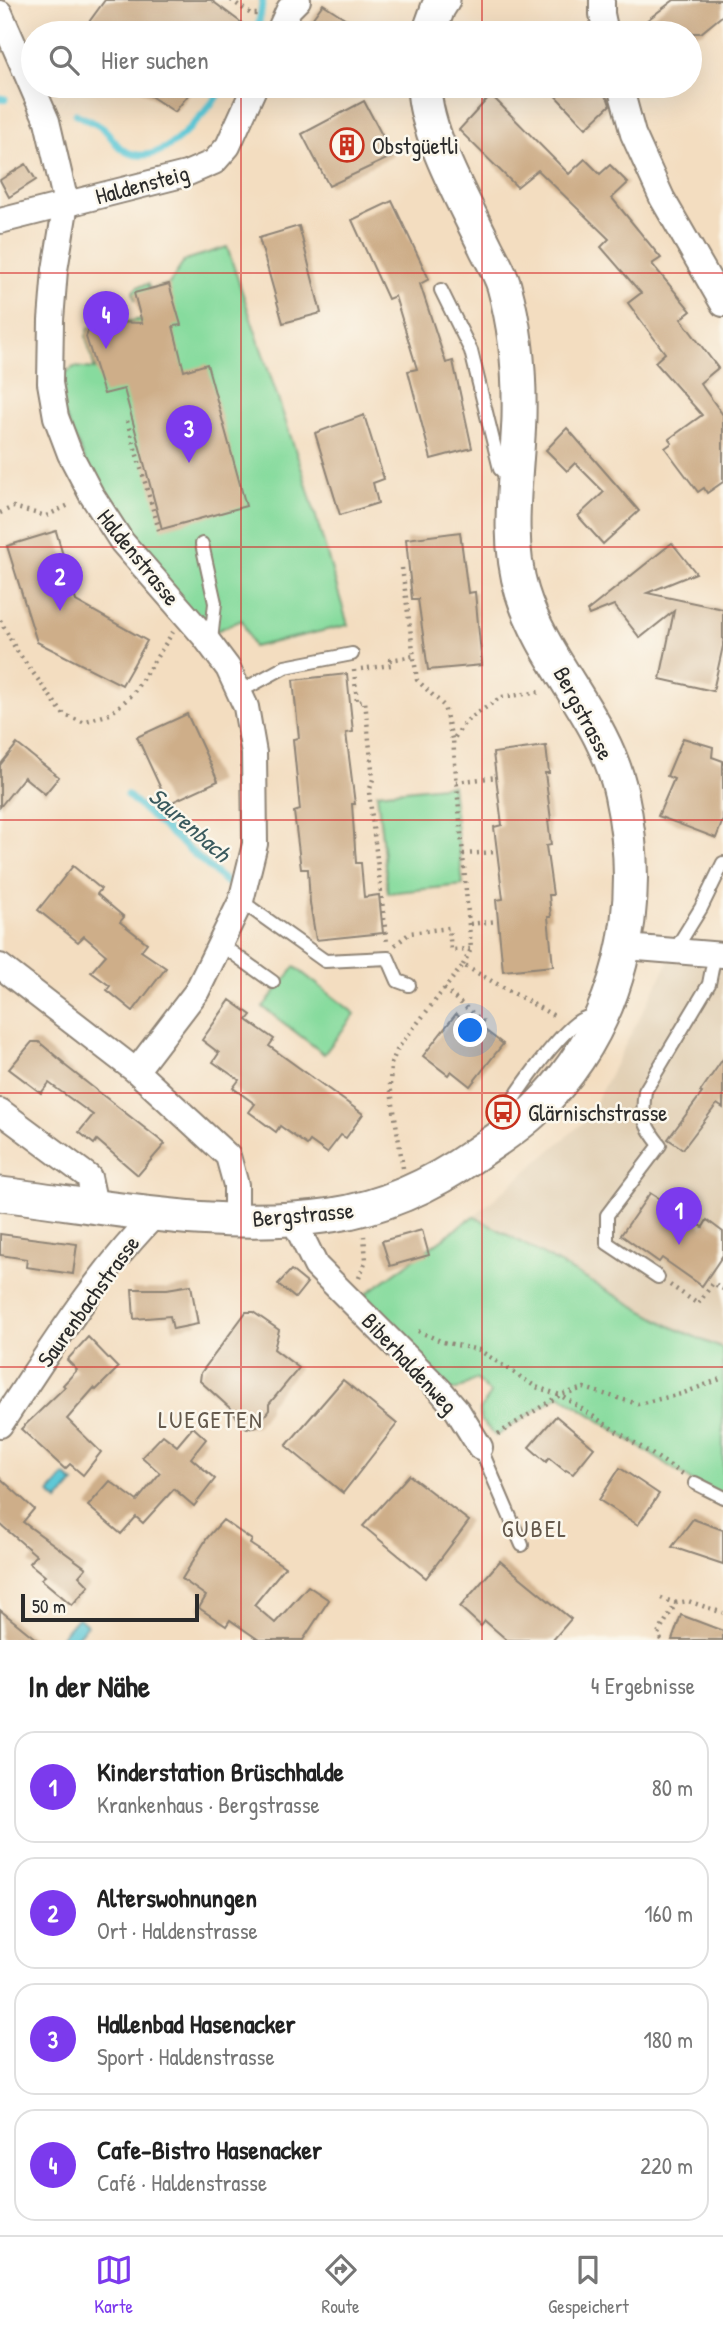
<!DOCTYPE html>
<html lang="de">
<head>
<meta charset="utf-8">
<style>
	:root { --surface:#fff; --page:#f6f6f6; --text:#222; --muted:#767676; --line:#e0e0e0; --accent:#7c3aed }
	body { margin:0; font-family:"Patrick Hand",sans-serif; background:var(--page); color:var(--text) }
	.scale { position:absolute; left:21px; bottom:18px; width:178px; box-sizing:border-box; padding-left:7px; border:4px solid #2b2b2b; border-top:0; font-size:19px; line-height:24px; white-space:nowrap; color:#2b2b2b; -webkit-text-stroke:5px #fbf7ec; paint-order:stroke }
	.you { position:absolute; left:471px; top:1031px; width:24px; height:24px; margin:-18px; border:5px solid #fff; border-radius:50%; background:#1a73e8; box-shadow:0 0 0 10px #1a73e833 }
	.badge { display:grid; place-items:center; width:46px; height:46px; border-radius:50%; background:var(--accent); color:#fff; font-size:23px; font-weight:700 }
	.pin { position:absolute; translate:-50% -58px; filter:drop-shadow(0 2px 4px #0008) }
	.pin::after { content:''; position:absolute; top:37px; width:24px; height:21px; background:inherit; clip-path:polygon(0 0,100% 0,50% 100%) }
	.list { margin:0; padding:0; list-style:none }
	h2 { display:flex; justify-content:space-between; align-items:center; height:91px; margin:0; padding:0 28px; font-size:30px }
	h2 small { font-size:23px; font-weight:400; color:var(--muted) }
	.list li { display:grid; grid-template-columns:46px 1fr auto; gap:21px; align-items:center; box-sizing:border-box; height:112px; margin:0 14px 14px; padding:0 14px; border:2px solid var(--line); border-radius:21px }
	.list b { display:block; font-size:26px; white-space:nowrap }
	.list p { margin:0; font-size:23px; white-space:nowrap; color:var(--muted) }
	.list em { font-size:23px; font-style:normal; color:var(--muted) }
	.icon { flex:none; width:38px; height:38px; fill:none; stroke:currentColor; stroke-width:2; stroke-linecap:round; stroke-linejoin:round }
	.map { position:relative; flex:none; width:723px; height:1640px; overflow:hidden }
	.search { position:absolute; background:var(--surface); box-shadow:0 7px 28px #0002; left:21px; right:21px; top:21px; height:77px; display:flex; align-items:center; gap:18px; box-sizing:border-box; padding:0 24px; border-radius:38px; color:var(--muted); font-size:26px }
	.sheet { height:595px; background:var(--surface) }
	nav { display:flex; justify-content:space-around; align-items:center; box-sizing:border-box; height:98px; border-top:2px solid var(--line); background:var(--surface); font-size:19px; color:var(--muted) }
	nav a { display:grid; justify-items:center; gap:4px }
	nav .on { color:var(--accent) }
	.map>svg:first-child { display:block }
</style>
</head>
<body>
<div class="map">
<svg width="723" height="1640" viewBox="0 0 723 1640">
	<rect width="100%" height="100%" fill="#fbf7ec"/>
	<filter id="ink" filterUnits="userSpaceOnUse"><feTurbulence type="fractalNoise" baseFrequency=".0143" numOctaves="2"/><feDisplacementMap in="SourceGraphic" scale="14" xChannelSelector="R" yChannelSelector="G"/><feConvolveMatrix kernelMatrix="1 2 1 2 8 2 1 2 1" color-interpolation-filters="sRGB"/></filter>
	<filter id="wash" filterUnits="userSpaceOnUse"><feTurbulence type="fractalNoise" baseFrequency=".00686" numOctaves="4" result="noise"/><feDisplacementMap in="SourceGraphic" scale="28" xChannelSelector="R" yChannelSelector="G"/><feGaussianBlur stdDeviation="1.57" result="paint"/><feColorMatrix in="noise" values="0 0 0 0 0 0 0 0 0 0 0 0 0 0 0 0 0 1.4 0 .05"/><feComposite in="paint" operator="in"/></filter>
	<g filter="url(#wash)">
		<rect width="100%" height="100%" fill="#f3ddc0"/>
		<polygon fill="#e0cdb1" points="675,950 723,955 723,1349 672,1327 474,1216 586,1120"/>
		<g fill="#87db9e" stroke="#598364" stroke-width="2">
			<path d="M227 247 303 473 348 625 253 647 242 620 204 636 122 542 50 383 74 367 95 369 86 337 89 328C108 323 127 323 147 318L141 297 135 300 133 292 137 287 148 284 149 289 169 284 185 260Z"/>
			<polygon points="452,785 463,885 388,893 377,793"/>
			<polygon points="295,967 355,1014 324,1054 263,1007"/>
			<polygon points="474,1216 672,1327 723,1349 723,1497 695,1483 560,1395 496,1436 481,1421 480,1410 491,1394 476,1379 457,1390 440,1390 353,1303"/>
		</g>
		<g fill="#5cc7d6" stroke="#447980" stroke-width="2">
			<polygon points="65,1475 74,1483 58,1501 49,1493"/>
			<polygon points="78,1617 87,1625 74,1640 58,1640"/>
		</g>
		<g fill="none" stroke-linecap="round" stroke-linejoin="round">
			<g stroke="#5cc7d6" stroke-width="7">
				<polyline points="257,33 263,0"/>
				<polyline points="0,98 5,99"/>
				<path d="M76 114C85 119 97 123 105 130 111 136 116 145 123 150 163 174 204 111 226 86"/>
				<polyline points="127,795 227,883"/>
			</g>
		</g>
		<g id="blocks">
			<g fill="#ceae89">
				<polygon points="105,0 211,0 255,33 81,33"/>
				<polygon points="674,0 723,0 723,15 701,33 630,33"/>
				<polygon points="323,4 368,33 302,33"/>
				<polygon points="135,86 195,86 175,112"/>
				<polygon points="546,86 595,86 608,99 610,105 586,128"/>
				<polygon points="491,95 569,174 585,159 600,174 610,165 628,183 612,198 661,258 652,264 691,311 681,319 718,368 700,383 723,415 723,482 707,493 704,488 698,492 665,448 672,443 669,439 702,415 655,362 665,353 628,303 641,293 601,247 609,239 538,170 517,187 459,130"/>
				<polygon points="364,101 393,156 329,186 302,134"/>
				<polygon points="26,164 36,180 9,197 0,180"/>
				<polygon points="392,201 429,279 420,284 446,363 453,361 472,448 431,459 408,371 417,369 395,296 388,299 352,220"/>
				<polygon points="299,226 321,313 283,323 259,238"/>
				<polygon points="169,284 181,325 173,326 184,371 207,364 246,506 162,529 124,389 104,394 86,337 89,328 111,322 142,323 134,293"/>
				<polygon points="364,415 384,479 373,483 378,503 340,515 315,433"/>
				<polygon points="567,428 639,511 603,544 578,516 604,492 575,463 567,471 546,450"/>
				<polygon points="56,531 76,601 147,641 122,685 37,642 7,546"/>
				<polygon points="460,532 468,593 475,592 482,665 428,670 418,599 412,599 406,539"/>
				<polygon points="672,543 696,573 647,593 723,609 723,646 713,691 660,679 674,611 640,638 614,605 589,615 587,611"/>
				<polygon points="347,674 353,732 346,733 355,804 352,804 356,863 361,863 364,897 379,895 383,933 316,940 310,903 308,869 301,869 294,812 300,810 293,739 299,738 293,680"/>
				<polygon points="187,714 218,781 168,804 137,737"/>
				<polygon points="683,738 713,747 712,757 723,761 723,820 716,838 658,816 674,779 667,776"/>
				<polygon points="17,744 59,777 45,794 24,777 0,807 0,765"/>
				<polygon points="546,746 549,773 545,773 551,820 548,820 551,845 546,846 553,895 549,895 551,917 548,917 553,966 503,971 496,900 503,899 494,827 502,825 493,753"/>
				<polygon points="73,866 101,889 97,894 124,917 120,922 147,943 141,951 166,968 133,1011 107,990 110,986 91,972 106,955 84,936 78,942 38,910"/>
				<polygon points="230,1000 251,1015 247,1020 274,1039 269,1046 363,1114 346,1138 341,1135 327,1153 310,1141 307,1145 280,1126 276,1132 249,1112 255,1104 233,1088 239,1080 213,1062 219,1053 202,1040"/>
				<polygon points="456,1014 479,1032 482,1028 503,1044 470,1086 451,1071 448,1075 423,1056"/>
				<polygon points="32,1042 39,1042 64,1063 63,1064 165,1144 138,1175 97,1140 94,1144 79,1132 93,1115 49,1083 41,1093 9,1069"/>
				<polygon points="723,1059 723,1108 717,1104 683,1149 668,1139 702,1093 700,1092"/>
				<polygon points="650,1193 703,1227 707,1220 723,1232 723,1255 702,1286 662,1258 659,1262 621,1235"/>
				<polygon points="422,1230 429,1255 390,1266 382,1241"/>
				<polygon points="0,1234 77,1244 73,1274 26,1267 27,1259 0,1255"/>
				<polygon points="291,1270 307,1283 295,1298 278,1284"/>
				<polygon points="191,1285 198,1324 173,1329 170,1316 134,1319 132,1289 167,1289"/>
				<polygon points="246,1312 253,1312 279,1330 274,1349 299,1368 269,1404 269,1410 257,1426 247,1428 242,1425 232,1410 200,1381 201,1373"/>
				<polygon points="88,1337 118,1368 96,1390 94,1388 67,1419 101,1452 83,1475 70,1464 65,1469 21,1429 65,1387 63,1385 77,1370 67,1360"/>
				<polygon points="343,1380 397,1424 343,1493 286,1446"/>
				<polygon points="556,1416 594,1448 573,1474 566,1470 565,1471 549,1458 546,1462 529,1447"/>
				<polygon points="193,1427 206,1439 191,1458 215,1479 194,1506 174,1489 143,1523 136,1517 121,1534 88,1506 110,1481 137,1501 160,1473 142,1457 163,1435 177,1446"/>
				<polygon points="620,1468 659,1494 638,1525 599,1500"/>
				<polygon points="409,1475 469,1521 426,1578 363,1526"/>
				<polygon points="0,1478 34,1509 23,1522 86,1568 79,1576 89,1586 72,1605 41,1579 45,1576 29,1563 36,1555 0,1524"/>
				<polygon points="693,1519 723,1530 723,1564 672,1547"/>
				<polygon points="223,1520 252,1540 250,1544 285,1567 254,1605 275,1623 308,1586 329,1600 303,1640 259,1640 230,1620 226,1626 199,1608 206,1596 182,1579 207,1538"/>
				<polygon points="500,1561 571,1619 553,1640 507,1640 485,1621 481,1626 460,1607"/>
				<polygon points="0,1610 37,1640 0,1640"/>
				<polygon points="681,1615 723,1631 723,1640 672,1640"/>
			</g>
		</g>
	</g>
	<g filter="url(#ink)">
		<use href="#blocks" fill-opacity="0" stroke="#8f8476" stroke-width="2"/>
		<g fill="none" stroke-linecap="round" stroke-linejoin="round">
			<defs>
				<g id="lane">
					<polyline points="441,290 471,351 500,469 510,479"/>
					<polyline points="202,544 215,603 211,641"/>
					<polyline points="239,692 285,667 352,654"/>
					<polyline points="241,901 325,961 388,958 398,981 409,985"/>
					<polyline points="220,944 273,982"/>
					<polyline points="675,950 701,908 723,863"/>
					<path d="M496 1130C508 1102 553 1041 576 1023 582 1018 590 1016 596 1014"/>
					<path d="M658 1277 607 1243V1215L660 1145C644 1125 641 1118 645 1091L709 984 715 953"/>
					<polyline points="480,1447 522,1545"/>
					<polyline points="695,1483 723,1497"/>
				</g>
				<g id="street">
					<polyline points="602,0 602,14 606,33"/>
					<polyline points="0,13 47,121 66,203 55,270 51,320 50,383 56,417 70,454 91,494 122,542 204,636 228,668 246,707 254,753 255,844 241,901 197,991 136,1071"/>
					<polyline points="278,33 289,9 298,0"/>
					<polyline points="620,86 633,134 662,198 723,304"/>
					<polyline points="0,221 186,174 214,162 228,146 255,86"/>
					<polyline points="626,947 723,955"/>
					<polyline points="0,966 136,1071 228,1156 236,1185 236,1219"/>
					<polyline points="0,1111 89,1177 95,1205"/>
					<polyline points="293,1219 316,1266 440,1390 457,1410 480,1447"/>
					<path d="M0 1425C48 1353 95 1276 156 1214"/>
				</g>
				<g id="secondary">
					<polyline points="429,33 438,8 443,0"/>
					<path d="M0 1194C109 1207 222 1231 332 1215 386 1207 432 1185 476 1154 496 1140 519 1126 536 1109 622 1025 646 907 621 793 605 718 544 664 522 592 505 536 517 475 519 418 520 373 516 329 504 286 500 273 492 260 486 248 465 204 425 134 424 86"/>
				</g>
			</defs>
			<use href="#lane" stroke="#8f8476" stroke-width="16"/>
			<use href="#street" stroke="#8f8476" stroke-width="28"/>
			<use href="#secondary" stroke="#8f8476" stroke-width="37"/>
			<g stroke="#8f8476" stroke-width="4.5" stroke-dasharray="2 5" stroke-linecap="butt">
				<polyline points="231,0 251,14 261,14"/>
				<polyline points="127,421 159,530"/>
				<polyline points="0,513 13,507 46,516 71,504"/>
				<polyline points="402,568 417,680 444,706 452,739"/>
				<polyline points="0,620 17,651 64,715 83,722 110,714 132,695 173,632"/>
				<polyline points="361,669 391,665 390,660 414,656"/>
				<polyline points="354,670 357,702 365,701 373,779 369,792 387,943"/>
				<polyline points="456,782 496,777"/>
				<polyline points="463,854 497,852"/>
				<polyline points="470,924 498,921"/>
				<polyline points="395,945 410,933 449,928 451,950 470,949"/>
				<polyline points="463,965 471,949 453,740 465,722 501,697 541,692"/>
				<polyline points="444,989 482,1021 476,1027"/>
				<polyline points="403,1168 390,1085 391,1064 398,1048 463,965 556,1017"/>
				<polyline points="359,1278 366,1260 364,1236"/>
				<polyline points="670,1285 698,1304 713,1283 723,1289"/>
				<polyline points="418,1331 443,1342 479,1350 536,1387 560,1395 584,1388 638,1404 681,1394 723,1378"/>
				<polyline points="498,1434 560,1395 683,1474"/>
				<polyline points="661,1598 676,1603"/>
				<polyline points="661,1640 658,1634 676,1603 688,1601 723,1613"/>
			</g>
			<use href="#lane" stroke="#fff" stroke-width="12"/>
			<use href="#street" stroke="#fff" stroke-width="24"/>
			<use href="#secondary" stroke="#fff" stroke-width="33"/>
		</g>
	</g>
	<path fill="none" stroke="#d62828" stroke-width="2" stroke-opacity="0.55" d="M241 0V33M482 0V33M241 86V1640M482 86V1640M0 273H723M0 547H723M0 820H723M0 1093H723M0 1367H723"/>
	<defs>
		<symbol id="building-ring" viewBox="-11 -11 22 22"><circle r="9.5" fill="#fbf7ec" stroke="#c8321e" stroke-width="1.5"/><path d="M-4-6H4V6H1V3H-1V6H-4ZM-2.5-4.3h1.7v1.8h-1.7ZM.8-4.3h1.7v1.8H.8ZM-2.5-1h1.7V.8h-1.7ZM.8-1h1.7V.8H.8Z" fill="#c8321e"/></symbol>
		<symbol id="bus-ring" viewBox="-11 -11 22 22"><circle r="9.5" fill="#fbf7ec" stroke="#c8321e" stroke-width="1.5"/><path d="M-5-6H5V4H4V6H2V4H-2V6H-4V4H-5ZM-3.5-4V0h7V-4ZM-3.5 1.2v1.5H-2V1.2ZM2 1.2v1.5H3.5V1.2Z" fill="#c8321e"/></symbol>
	</defs>
	<g fill-rule="evenodd">
		<use href="#building-ring" x="328" y="126" width="38" height="38"/>
		<use href="#bus-ring" x="484" y="1093" width="38" height="38"/>
	</g>
	<g text-anchor="middle" dominant-baseline="central" stroke-width="5" stroke-linejoin="round" paint-order="stroke">
		<g font-size="23" fill="#2b2b2b" stroke="#fbf7ec" text-anchor="start">
			<text x="372" y="145">Obstgüetli</text>
			<text x="528" y="1112">Glärnischstrasse</text>
		</g>
		<g font-size="23" fill="#2b2b2b" stroke="#fbf7ec">
			<text transform="translate(142 184) rotate(-15)">Haldensteig</text>
			<text transform="translate(139 557) rotate(51)">Haldenstrasse</text>
			<text transform="translate(584 713) rotate(62)">Bergstrasse</text>
			<text transform="translate(303 1214) rotate(-5)">Bergstrasse</text>
			<text transform="translate(88 1301) rotate(-54)">Saurenbachstrasse</text>
			<text transform="translate(410 1363) rotate(47)">Biberhaldenweg</text>
		</g>
		<g font-size="24" font-style="italic" fill="#3a5a5e" stroke="#fbf7ec">
			<text transform="translate(190 824) rotate(41)">Saurenbach</text>
		</g>
		<g font-size="24" letter-spacing="2" fill="#64594c" stroke="#fbf7ec">
			<text x="211" y="1419">LUEGETEN</text>
			<text x="535" y="1528">GUBEL</text>
		</g>
	</g>
</svg>
<div class="scale">50 m</div>
<div class="you"></div>
<div class="pin badge" style="left:679px;top:1245px">1</div>
<div class="pin badge" style="left:60px;top:611px">2</div>
<div class="pin badge" style="left:189px;top:463px">3</div>
<div class="pin badge" style="left:106px;top:349px">4</div>
<div class="search"><svg class="icon" aria-label="search" viewBox="0 0 24 24"><circle cx="10" cy="10" r="6"/><path d="M15 15l6 6"/></svg>Hier suchen</div>
</div>
<section class="sheet">
<h2>In der Nähe<small>4 Ergebnisse</small></h2>
<ul class="list">
<li><span class="badge">1</span><div><b>Kinderstation Brüschhalde</b><p>Krankenhaus · Bergstrasse</p></div><em>80 m</em></li>
<li><span class="badge">2</span><div><b>Alterswohnungen</b><p>Ort · Haldenstrasse</p></div><em>160 m</em></li>
<li><span class="badge">3</span><div><b>Hallenbad Hasenacker</b><p>Sport · Haldenstrasse</p></div><em>180 m</em></li>
<li><span class="badge">4</span><div><b>Cafe-Bistro Hasenacker</b><p>Café · Haldenstrasse</p></div><em>220 m</em></li>
</ul>
</section>
<nav>
<a class="on"><svg class="icon" aria-label="map" viewBox="0 0 24 24"><path d="M3 6l6-2 6 2 6-2v14l-6 2-6-2-6 2zM9 4v14M15 6v14"/></svg>Karte</a>
<a><svg class="icon" aria-label="directions" viewBox="0 0 24 24"><path d="M12 3l9 9-9 9-9-9zM9 14v-3h6M13 9l2 2-2 2"/></svg>Route</a>
<a><svg class="icon" aria-label="saved" viewBox="0 0 24 24"><path d="M7 4h10v16l-5-4-5 4z"/></svg>Gespeichert</a>
</nav>
</body>
</html>
